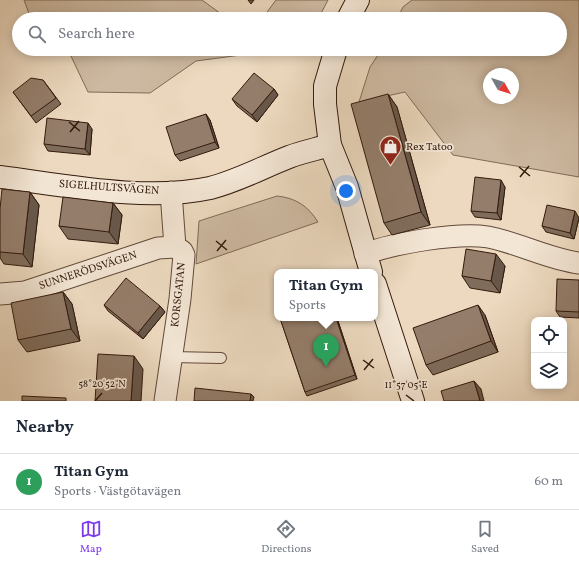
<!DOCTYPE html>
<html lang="en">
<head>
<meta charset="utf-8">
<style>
	:root { --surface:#fff; --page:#f2f2f3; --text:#1f2937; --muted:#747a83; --line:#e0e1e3; --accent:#7c3aed }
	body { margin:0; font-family:Vollkorn,serif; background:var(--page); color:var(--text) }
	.controls { position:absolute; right:12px; bottom:12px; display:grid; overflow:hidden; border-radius:8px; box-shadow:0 2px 10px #0003 }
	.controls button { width:36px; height:36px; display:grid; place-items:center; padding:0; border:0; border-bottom:1px solid var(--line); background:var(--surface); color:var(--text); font:20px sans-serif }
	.compass { position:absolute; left:483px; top:68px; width:36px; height:36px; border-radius:50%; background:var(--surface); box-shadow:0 2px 10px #0003; rotate:129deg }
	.you { position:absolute; left:346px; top:191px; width:14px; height:14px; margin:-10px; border:3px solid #fff; border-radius:50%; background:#1a73e8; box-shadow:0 0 0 6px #1a73e833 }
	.badge { display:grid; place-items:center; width:26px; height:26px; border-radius:50%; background:var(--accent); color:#fff; font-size:13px; font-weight:700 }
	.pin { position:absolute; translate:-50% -33px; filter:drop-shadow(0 1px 2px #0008) }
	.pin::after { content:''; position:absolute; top:21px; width:14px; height:12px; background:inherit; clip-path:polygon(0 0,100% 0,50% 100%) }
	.popup { position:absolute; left:274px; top:269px; width:104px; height:52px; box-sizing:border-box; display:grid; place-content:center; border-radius:8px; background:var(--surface); filter:drop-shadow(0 1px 3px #0005); font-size:13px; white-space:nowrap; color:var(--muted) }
	.popup b { font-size:15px; color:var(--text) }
	.popup::after { content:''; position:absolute; left:50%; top:100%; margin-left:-8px; border:8px solid transparent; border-top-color:var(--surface) }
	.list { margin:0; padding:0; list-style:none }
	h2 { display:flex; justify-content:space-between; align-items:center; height:52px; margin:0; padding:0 16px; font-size:17px }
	h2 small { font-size:13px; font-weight:400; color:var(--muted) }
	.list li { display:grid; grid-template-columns:26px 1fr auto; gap:12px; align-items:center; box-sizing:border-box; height:56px; padding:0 16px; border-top:1px solid var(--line) }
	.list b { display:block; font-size:15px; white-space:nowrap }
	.list p { margin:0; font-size:13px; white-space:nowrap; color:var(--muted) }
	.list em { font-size:13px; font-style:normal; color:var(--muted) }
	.icon { flex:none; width:22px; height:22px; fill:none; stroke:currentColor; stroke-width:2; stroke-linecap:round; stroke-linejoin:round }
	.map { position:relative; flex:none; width:579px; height:401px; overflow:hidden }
	.search { position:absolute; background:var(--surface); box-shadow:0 2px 10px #0003; left:12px; right:12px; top:12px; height:44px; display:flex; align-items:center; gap:10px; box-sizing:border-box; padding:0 14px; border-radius:22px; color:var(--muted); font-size:15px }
	.sheet { height:108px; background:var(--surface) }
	nav { display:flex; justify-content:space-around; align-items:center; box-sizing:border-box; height:56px; border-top:1px solid var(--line); background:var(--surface); font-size:11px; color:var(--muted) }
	nav a { display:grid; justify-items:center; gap:2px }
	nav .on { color:var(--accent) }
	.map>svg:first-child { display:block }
</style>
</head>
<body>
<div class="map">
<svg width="579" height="401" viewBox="0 0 579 401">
	<rect width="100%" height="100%" fill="#ecd9bf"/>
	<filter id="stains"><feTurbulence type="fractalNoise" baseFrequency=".005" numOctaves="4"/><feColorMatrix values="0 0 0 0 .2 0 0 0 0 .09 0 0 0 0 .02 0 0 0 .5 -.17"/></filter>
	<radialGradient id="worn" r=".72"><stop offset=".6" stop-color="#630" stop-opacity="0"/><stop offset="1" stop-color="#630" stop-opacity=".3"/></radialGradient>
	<g fill="#cdb9a1" stroke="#806a57" fill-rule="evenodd">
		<polygon points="24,0 202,0 228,19 31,19"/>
		<polygon points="276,0 328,0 318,19 262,19"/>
		<path d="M412 0H579V177L453 155 405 92 359 102 370 67 382 49H560V19H397L403 7ZM489 74H513V98H489Z"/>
		<polygon points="61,49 286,49 196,61 150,93 88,92 69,52"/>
		<path d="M277 196C296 198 308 206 318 222L196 264 199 221Z"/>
	</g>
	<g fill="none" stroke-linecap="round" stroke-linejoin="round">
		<defs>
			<polyline id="lane" points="171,357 221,358"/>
			<g id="street">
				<path d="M365 254C394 243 458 232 488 237 519 243 548 259 579 263"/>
				<polyline points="0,294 25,292 158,248 175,247"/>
				<polyline points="165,401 180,299 184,255 182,251 175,247 171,192"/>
			</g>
			<g id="secondary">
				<polyline points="348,19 358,0"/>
				<polyline points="336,49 325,86 325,104 330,145 347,187 371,272"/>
				<path d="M0 177C64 185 146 202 210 188 238 181 263 167 289 157 302 152 317 149 330 145"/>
				<polyline points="375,284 413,401"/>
			</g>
		</defs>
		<use href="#lane" stroke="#624a3a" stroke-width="12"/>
		<use href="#street" stroke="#624a3a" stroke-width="23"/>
		<use href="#secondary" stroke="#341a0d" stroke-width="24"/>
		<use href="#lane" stroke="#f3e6d5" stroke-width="10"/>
		<use href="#street" stroke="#f3e6d5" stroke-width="21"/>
		<use href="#secondary" stroke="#f3e6d5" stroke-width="22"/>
	</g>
	<g fill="#7f6c5b" stroke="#341a0d">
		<polygon points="43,80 61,104 36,123 13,92"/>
		<polygon points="274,89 278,95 257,122 237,106 232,99"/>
		<polygon points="388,94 397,107 430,225 392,235 384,223"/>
		<polygon points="210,120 219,148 180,161 175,155"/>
		<polygon points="92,129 90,155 48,151 44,144"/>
		<polygon points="505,187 501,220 475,217 471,211"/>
		<polygon points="30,192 39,205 32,267 4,264 0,258 0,209"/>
		<polygon points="113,203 122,215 118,244 68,239 59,226"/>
		<polygon points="579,218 574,239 546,232 542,226"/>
		<polygon points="505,266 500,293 470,288 462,276"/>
		<polygon points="579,280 579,318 560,317 556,311"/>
		<polygon points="63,292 72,304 80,341 27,352 18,340"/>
		<polygon points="104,305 160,306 165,312 143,339 108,311"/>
		<polygon points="485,315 498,352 433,375 426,365"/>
		<polygon points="280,318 337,318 357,379 307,396 305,392"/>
	</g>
	<g fill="#68584a" stroke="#341a0d">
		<polygon points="248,0 254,0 251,4"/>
		<polygon points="274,89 278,95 257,122 252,115"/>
		<polygon points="388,94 397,107 430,225 421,212"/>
		<polygon points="206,114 210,120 219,148 215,142"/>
		<polygon points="88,123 92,129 90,155 85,149"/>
		<polygon points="501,180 505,187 501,220 497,213"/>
		<polygon points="30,192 39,205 32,267 23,254"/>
		<polygon points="113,203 122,215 118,244 109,232"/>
		<polygon points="575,211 579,218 574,239 570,233"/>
		<polygon points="496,254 505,266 500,293 491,281"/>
		<polygon points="63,292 72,304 80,341 71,329"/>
		<polygon points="478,305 485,315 498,352 491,341"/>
		<polygon points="160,306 165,312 143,339 138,333"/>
		<polygon points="336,318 337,318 357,379 355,375"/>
		<polygon points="134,356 143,369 141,401 131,401"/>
		<polygon points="474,381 481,389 484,401 480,401"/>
		<polygon points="251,394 254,397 253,401 250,401"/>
	</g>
	<g fill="#947d6a" stroke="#341a0d">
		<polygon points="254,73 274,89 252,115 232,99"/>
		<polygon points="31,78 43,80 56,98 31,116 13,92"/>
		<polygon points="388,94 421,212 384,223 351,104"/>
		<polygon points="206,114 215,142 175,155 166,127"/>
		<polygon points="47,118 88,123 85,149 44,144"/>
		<polygon points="475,177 501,180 497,213 471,211"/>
		<polygon points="2,189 30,192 23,254 0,252 0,209"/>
		<polygon points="63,197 113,203 109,232 59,226"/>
		<polygon points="547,205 575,211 570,233 542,226"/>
		<polygon points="466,249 496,254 491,281 462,276"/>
		<polygon points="126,278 160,306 138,333 104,305"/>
		<polygon points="557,279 579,280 579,312 556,311"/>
		<polygon points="63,292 71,329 18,340 11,303"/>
		<polygon points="478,305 491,341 426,365 413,328"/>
		<polygon points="280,318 336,318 355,375 305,392"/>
		<polygon points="98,354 134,356 131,401 95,401"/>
		<polygon points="474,381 480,401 444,401 441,391"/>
		<polygon points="195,388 251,394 250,401 194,401"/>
		<polygon points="22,396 66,398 66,401 22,401"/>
	</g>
	<path fill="none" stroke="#341a0d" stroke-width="1.5" d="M69 122 80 131M70 132 79 121M519 167 530 176M520 177 529 166M216 241 227 250M217 251 226 240M363 360 374 368M364 370 373 359M406 395 414 401M95 401 102 393"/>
	<defs>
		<symbol id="shop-pin" viewBox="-11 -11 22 30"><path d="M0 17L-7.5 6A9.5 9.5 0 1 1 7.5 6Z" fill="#8f2418" stroke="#f3e6d5"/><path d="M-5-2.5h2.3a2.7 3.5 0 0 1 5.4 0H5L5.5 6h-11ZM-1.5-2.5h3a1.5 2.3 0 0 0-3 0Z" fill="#fff"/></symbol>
	</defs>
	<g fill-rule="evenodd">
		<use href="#shop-pin" x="378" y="134" width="25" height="34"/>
	</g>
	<g text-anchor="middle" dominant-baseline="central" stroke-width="3.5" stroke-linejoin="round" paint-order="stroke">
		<g font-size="11" fill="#341a0d" stroke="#f3e6d5" text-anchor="start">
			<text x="406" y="147">Rex Tatoo</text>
		</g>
		<g font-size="11" fill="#341a0d" stroke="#f3e6d5">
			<text transform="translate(109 188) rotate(4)">SIGELHULTSVÄGEN</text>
			<text transform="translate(88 271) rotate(-18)">SUNNERÖDSVÄGEN</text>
			<text transform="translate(179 295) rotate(-84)">KORSGATAN</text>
		</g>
	</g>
	<g font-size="10" text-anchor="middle" fill="#341a0d" stroke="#f3e6d5" stroke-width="3.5" stroke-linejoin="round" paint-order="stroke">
		<text x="102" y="387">58°20'52"N</text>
		<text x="406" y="388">11°57'05"E</text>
	</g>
	<rect width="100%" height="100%" filter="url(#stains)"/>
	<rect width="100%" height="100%" fill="url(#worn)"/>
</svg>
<div class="controls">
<button><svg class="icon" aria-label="locate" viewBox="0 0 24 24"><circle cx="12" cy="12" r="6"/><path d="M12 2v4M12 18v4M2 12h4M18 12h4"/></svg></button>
<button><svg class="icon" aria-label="layers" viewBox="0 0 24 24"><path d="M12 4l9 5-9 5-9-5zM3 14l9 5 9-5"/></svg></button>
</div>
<svg class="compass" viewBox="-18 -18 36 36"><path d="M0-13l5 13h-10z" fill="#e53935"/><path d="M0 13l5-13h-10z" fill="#747a83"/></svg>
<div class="you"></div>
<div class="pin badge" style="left:326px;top:367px;background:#2e9e5b">1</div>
<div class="popup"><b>Titan Gym</b>Sports</div>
<div class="search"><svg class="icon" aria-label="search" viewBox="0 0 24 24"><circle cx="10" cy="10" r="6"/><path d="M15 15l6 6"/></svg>Search here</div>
</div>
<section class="sheet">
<h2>Nearby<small></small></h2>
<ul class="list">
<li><span class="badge" style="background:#2e9e5b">1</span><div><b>Titan Gym</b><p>Sports · Västgötavägen</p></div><em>60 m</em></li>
</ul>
</section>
<nav>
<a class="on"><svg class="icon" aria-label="map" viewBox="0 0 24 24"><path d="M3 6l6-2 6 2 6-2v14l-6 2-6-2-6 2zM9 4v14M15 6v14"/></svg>Map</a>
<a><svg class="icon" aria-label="directions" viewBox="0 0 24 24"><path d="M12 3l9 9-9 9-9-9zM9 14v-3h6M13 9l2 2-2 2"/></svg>Directions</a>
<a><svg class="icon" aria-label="saved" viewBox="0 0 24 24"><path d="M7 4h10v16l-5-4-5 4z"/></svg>Saved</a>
</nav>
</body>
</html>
